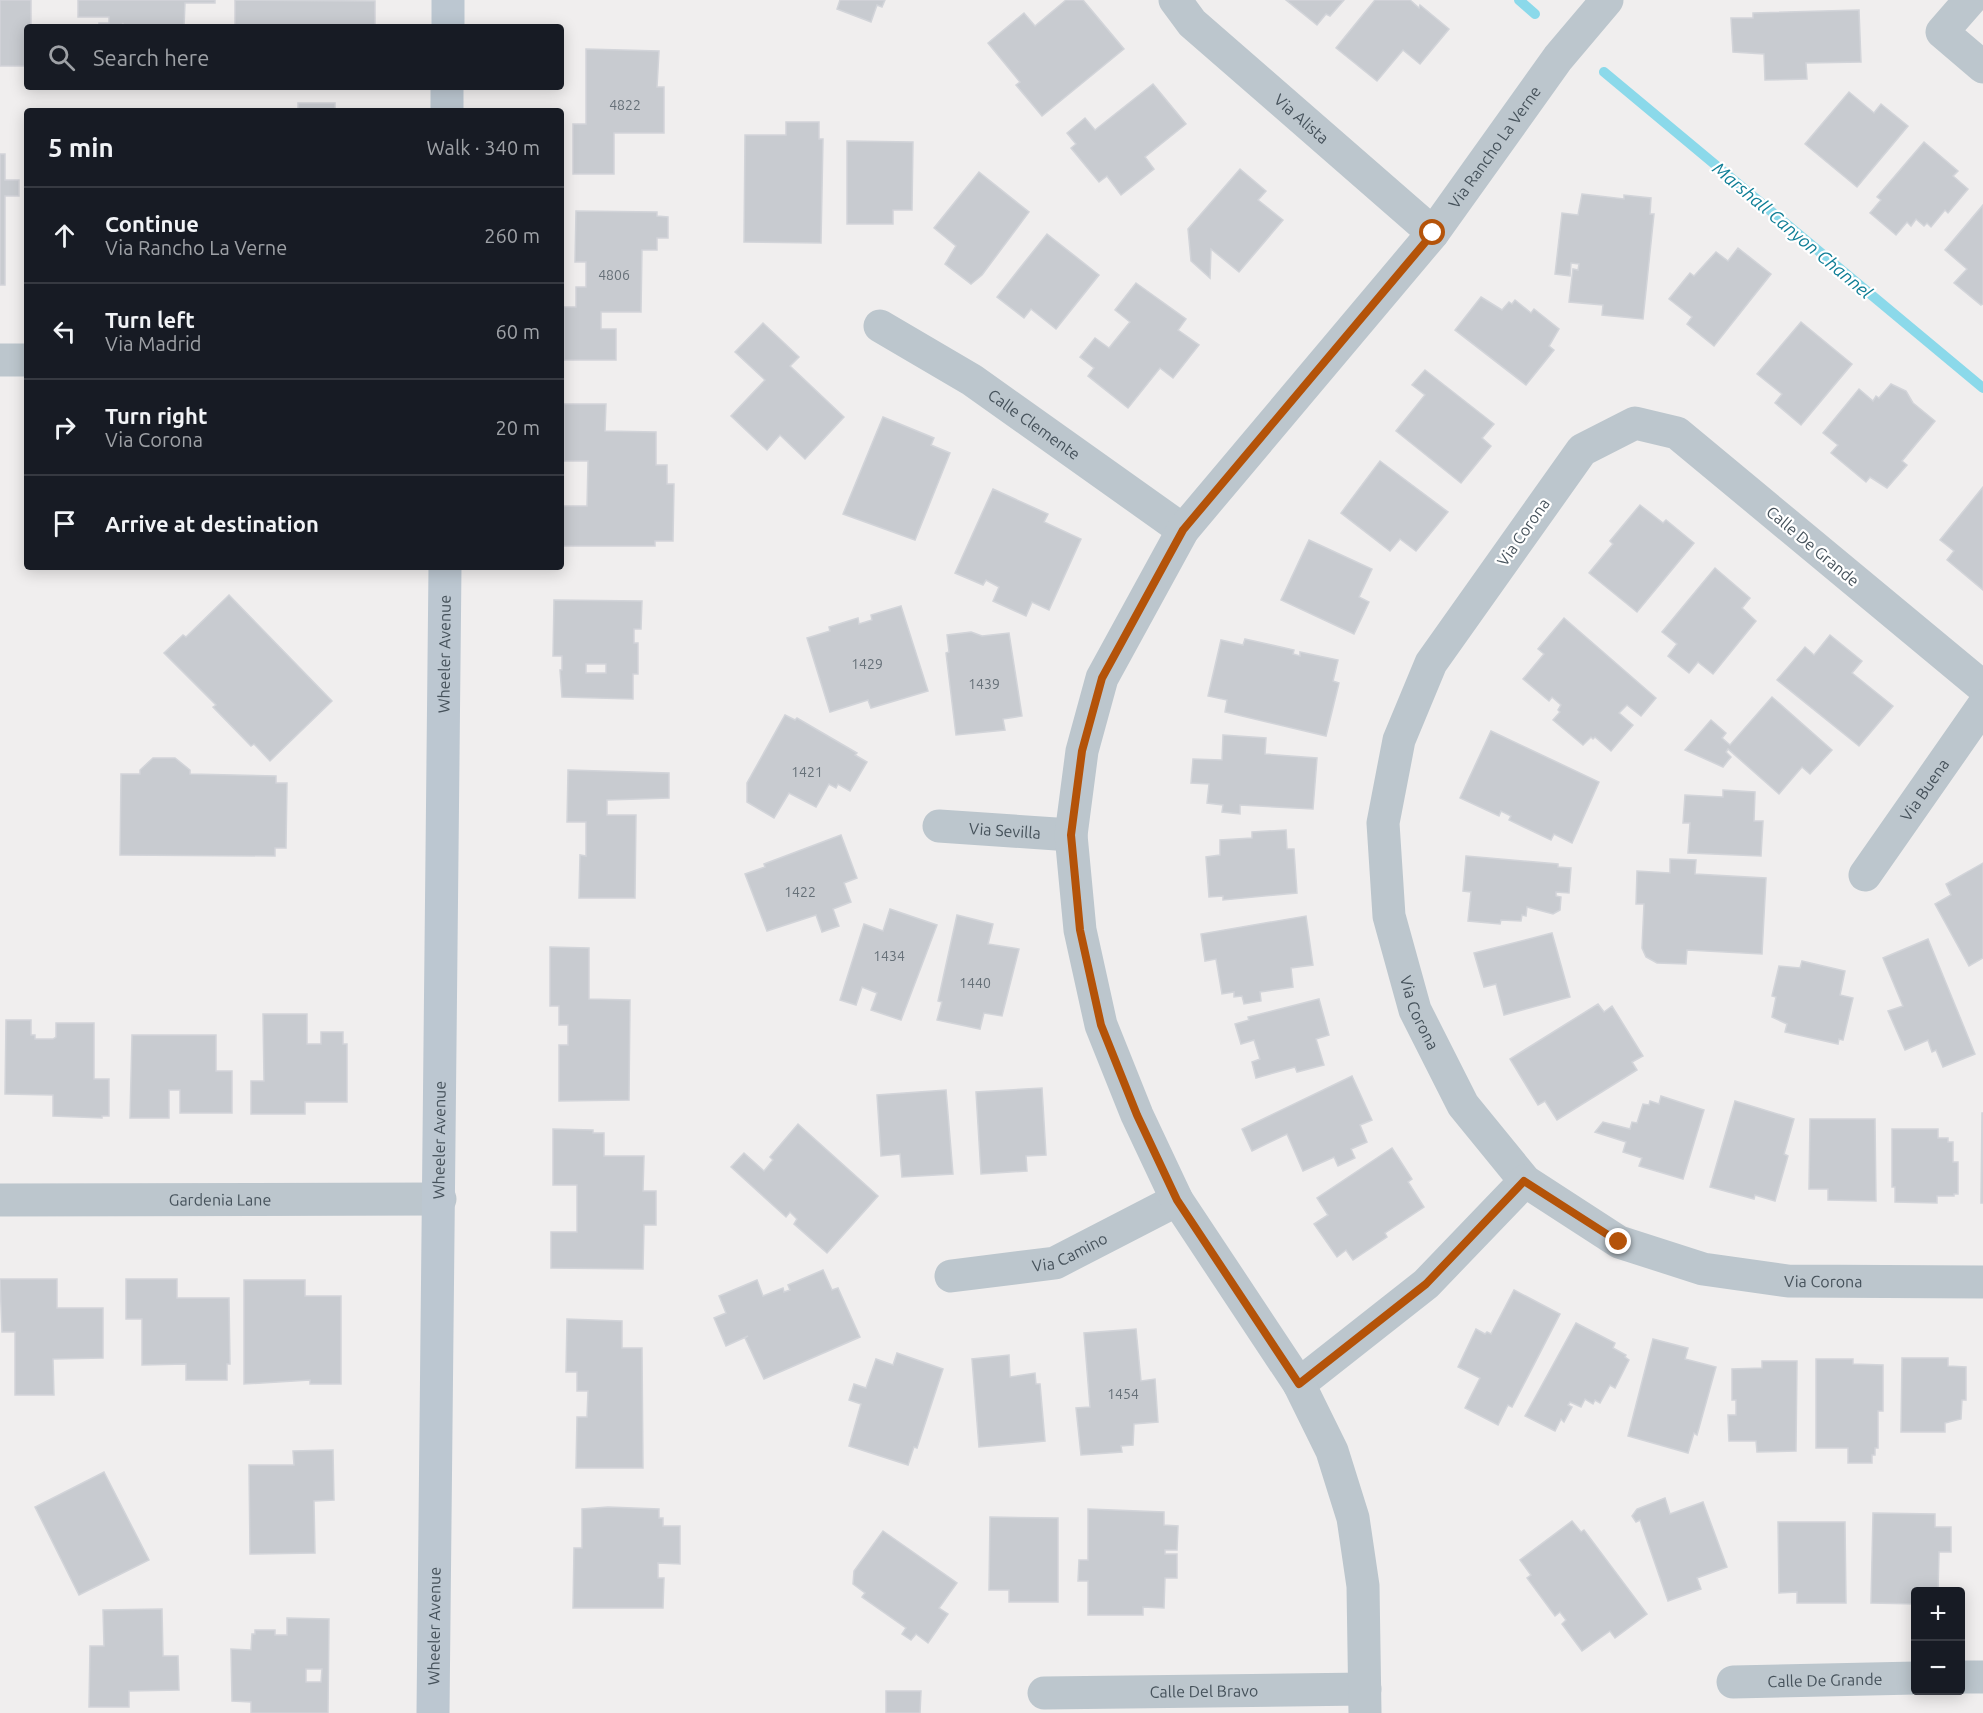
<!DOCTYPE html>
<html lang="en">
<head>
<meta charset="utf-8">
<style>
	:root { --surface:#171b24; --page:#242831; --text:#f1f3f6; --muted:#9ea1a6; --line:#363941 }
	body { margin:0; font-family:Ubuntu,sans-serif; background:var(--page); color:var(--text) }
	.controls { position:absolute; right:18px; bottom:18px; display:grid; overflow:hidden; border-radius:6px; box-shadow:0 3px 15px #0003 }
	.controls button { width:54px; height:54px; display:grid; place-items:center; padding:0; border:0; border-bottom:2px solid var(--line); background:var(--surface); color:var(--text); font:30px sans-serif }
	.stop { position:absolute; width:18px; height:18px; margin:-14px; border:4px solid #b45309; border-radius:50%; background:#fff }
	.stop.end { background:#b45309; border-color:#fff; box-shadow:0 2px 6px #0008 }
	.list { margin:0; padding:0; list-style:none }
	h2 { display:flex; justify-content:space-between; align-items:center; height:78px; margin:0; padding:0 24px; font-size:26px }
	h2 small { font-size:20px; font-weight:400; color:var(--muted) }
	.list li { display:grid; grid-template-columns:39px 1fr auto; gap:18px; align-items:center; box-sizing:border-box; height:96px; padding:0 24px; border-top:2px solid var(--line) }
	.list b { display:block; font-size:22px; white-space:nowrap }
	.list p { margin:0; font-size:20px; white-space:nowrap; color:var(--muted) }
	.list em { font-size:20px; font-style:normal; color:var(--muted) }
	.icon { flex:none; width:33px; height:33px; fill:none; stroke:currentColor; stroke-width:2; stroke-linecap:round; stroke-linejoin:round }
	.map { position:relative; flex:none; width:1983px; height:1713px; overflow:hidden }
	.search { position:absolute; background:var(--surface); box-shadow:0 3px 15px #0003; left:24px; top:24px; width:540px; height:66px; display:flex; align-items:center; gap:15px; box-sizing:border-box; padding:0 21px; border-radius:6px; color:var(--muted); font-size:22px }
	.panel { position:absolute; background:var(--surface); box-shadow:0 3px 15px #0003; left:24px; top:108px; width:540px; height:462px; border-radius:6px }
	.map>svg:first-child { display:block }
</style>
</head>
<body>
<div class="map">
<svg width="1983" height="1713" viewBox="0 0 1983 1713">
	<rect width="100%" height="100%" fill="#f0eeee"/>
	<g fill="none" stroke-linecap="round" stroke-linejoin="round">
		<g stroke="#8bd9ea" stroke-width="10">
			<polyline points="1519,0 1535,14"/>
			<polyline points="1604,72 1983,388"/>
		</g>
	</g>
	<g fill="#c8cbd0" stroke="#d2d4d9" stroke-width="1.5" fill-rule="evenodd">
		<polygon points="0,0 31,0 31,27 27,27 27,66 0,66"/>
		<polygon points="78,0 215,0 215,3 185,3 184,27 123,27 123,23 121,27 99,27 99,23 109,23 109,17 78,17"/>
		<polygon points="235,0 375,1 375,27 235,27"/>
		<polygon points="840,0 885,0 882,7 877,5 871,22 837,9"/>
		<polygon points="1066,0 1083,0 1124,49 1042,116 1016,85 1020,82 988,43 1024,13 1035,26"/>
		<polygon points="1286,0 1344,0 1330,16 1326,14 1317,25"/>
		<polygon points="1375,0 1410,0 1419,8 1420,5 1449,29 1420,64 1403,50 1377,81 1336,48"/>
		<polygon points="1859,10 1861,62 1806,63 1807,79 1765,80 1764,54 1733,52 1731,18 1753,18 1753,13"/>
		<polygon points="586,49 659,51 657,87 664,87 664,133 614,133 614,174 573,174 573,124 586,124"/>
		<polygon points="1153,84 1186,124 1145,157 1154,169 1121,195 1107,176 1099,182 1071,148 1076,144 1067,133 1085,118 1095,130"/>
		<polygon points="265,87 312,87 312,88"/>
		<polygon points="1849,92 1874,113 1881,104 1908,126 1857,187 1805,144"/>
		<rect x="298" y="103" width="37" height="8"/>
		<polygon points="786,122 819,122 819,139 823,139 821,243 744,242 745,135 786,135"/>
		<polygon points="847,141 913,142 912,210 893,210 893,224 847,224"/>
		<polygon points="1924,142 1958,171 1953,176 1968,189 1948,213 1945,210 1931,227 1927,223 1924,226 1916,219 1911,226 1907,222 1896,235 1870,213 1881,200 1877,197"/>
		<polygon points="0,154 5,154 5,180 19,180 19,196 5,196 5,285 0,285"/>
		<polygon points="1240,169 1266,191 1258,200 1283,220 1239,272 1211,249 1210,278 1191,261 1188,229"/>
		<polygon points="979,172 1029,212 982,275 971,284 945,264 956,246 934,228"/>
		<polygon points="1582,194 1624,199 1624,195 1651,198 1650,214 1654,214 1643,319 1602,315 1603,305 1569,302 1573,269 1578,270 1579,264 1571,263 1570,276 1555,274 1562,213 1578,215"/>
		<polygon points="1983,205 1983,304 1981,305 1954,283 1967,269 1945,250"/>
		<polygon points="576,211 657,212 657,216 668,217 668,238 657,238 657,250 642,250 641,312 601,312 601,329 616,329 616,360 564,360 564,307 576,307 576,287 586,287 586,262 575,262"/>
		<polygon points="1047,234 1099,275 1056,329 1031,309 1024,318 997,297"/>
		<polygon points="1738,248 1771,274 1714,346 1687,324 1692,317 1669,299 1690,273 1694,276 1716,252 1728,261"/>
		<polygon points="1136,283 1186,319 1178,330 1199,345 1173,378 1160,368 1128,408 1088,376 1094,368 1080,357 1095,338 1109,348 1130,322 1115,310"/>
		<polygon points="1481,297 1502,310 1509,302 1512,304 1515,300 1531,313 1534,309 1559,329 1549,346 1554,350 1526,385 1455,330"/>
		<polygon points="1801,322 1852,364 1801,425 1775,403 1782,394 1757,374"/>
		<polygon points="763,323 799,357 790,366 844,417 805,459 780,435 767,450 731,416 765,380 735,352"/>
		<polygon points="1425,370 1494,424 1482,438 1491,446 1461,483 1396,431 1425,395 1412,385"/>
		<polygon points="1891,384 1906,391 1913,403 1935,421 1902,461 1907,465 1887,488 1870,477 1866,482 1831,453 1838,445 1823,433 1859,389 1873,401 1876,396 1879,398"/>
		<polygon points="564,404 606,404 605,431 656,432 656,465 667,465 667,484 674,484 673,541 655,541 655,546 562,546 562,506 587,506 588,461 564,461"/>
		<polygon points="883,417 934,438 931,445 950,453 915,540 843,514"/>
		<polygon points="1380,461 1448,512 1416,551 1400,539 1390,551 1341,513"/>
		<polygon points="1983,487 1983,590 1947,560 1954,551 1940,540"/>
		<polygon points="993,489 1048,514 1044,522 1081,539 1049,610 1032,602 1026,616 993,601 999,587 986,580 983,585 955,573"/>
		<polygon points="1640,505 1663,523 1666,520 1694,543 1637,612 1589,573 1613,544 1610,541"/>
		<polygon points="1309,540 1372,569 1359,597 1369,602 1354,634 1281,600"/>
		<polygon points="1715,568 1750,598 1742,608 1756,621 1713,674 1698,662 1689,673 1668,656 1677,644 1662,632"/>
		<polygon points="229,595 332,701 270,761 254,744 251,746 213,707 216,705 164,653 183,635 186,637"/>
		<path d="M554 600 642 601 641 629H634V643H638V674H633V699L562 697 560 670H562V656H553ZM586 664H606V673H586Z"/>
		<polygon points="901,606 928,691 871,708 868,700 830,712 807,638 830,631 829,627 858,618 859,624 872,620 871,615"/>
		<polygon points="1564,618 1656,698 1641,716 1627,705 1619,713 1633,725 1611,751 1595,737 1593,739 1591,737 1583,745 1553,720 1560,712 1558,710 1561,705 1552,697 1549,701 1523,679 1544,654 1538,649"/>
		<polygon points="971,632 982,636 1009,633 1022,716 1003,719 1005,730 956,735 946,653 949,652 947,635"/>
		<polygon points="1830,635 1862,661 1852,673 1893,706 1859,746 1777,680 1805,647 1814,655"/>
		<polygon points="1245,639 1294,650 1293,654 1300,656 1300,652 1338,660 1333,681 1339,683 1326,736 1225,712 1227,700 1208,696 1221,640 1243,645"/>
		<polygon points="1772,697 1832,750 1810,774 1802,767 1779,794 1728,749 1726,752 1731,757 1723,767 1685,750 1711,720 1726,733 1722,738 1730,745"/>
		<polygon points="785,715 795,720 797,718 857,753 855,755 867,762 850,791 838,784 836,788 829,784 816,807 789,793 774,818 747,802 747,783"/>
		<polygon points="1491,731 1599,782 1572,843 1554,834 1551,840 1509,820 1511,816 1501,811 1499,816 1460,798"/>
		<polygon points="1223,735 1266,738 1265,754 1317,758 1313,809 1240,805 1240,814 1222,812 1223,805 1207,803 1209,784 1191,783 1193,759 1222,760"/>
		<polygon points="153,758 175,758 190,770 190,774 276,776 276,783 287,783 286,848 275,848 275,856 120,855 121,774 140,774 140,770"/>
		<polygon points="568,770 669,773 669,798 607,800 607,815 636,815 635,898 579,898 580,855 586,856 586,822 567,822"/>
		<polygon points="1723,790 1755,792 1754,821 1763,821 1761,856 1688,853 1690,823 1683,823 1685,795 1723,797"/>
		<polygon points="1286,830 1287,849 1294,849 1297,893 1223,900 1223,896 1209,897 1206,857 1220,855 1220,840 1252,838 1252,832"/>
		<polygon points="841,835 857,878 844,883 851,902 833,909 839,926 822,932 816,915 767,931 745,874 765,867 764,864"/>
		<polygon points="1466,856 1558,864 1558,867 1571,868 1569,893 1556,892 1556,896 1561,897 1560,910 1553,914 1527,907 1526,916 1522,915 1521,921 1501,920 1500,924 1468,921 1471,892 1463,891"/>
		<polygon points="1670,859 1696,860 1695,874 1766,878 1762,954 1687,950 1686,964 1657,963 1646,957 1642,948 1644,904 1636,904 1637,871 1670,873"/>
		<polygon points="1983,863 1983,958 1969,966 1935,904 1951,895 1946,884"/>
		<polygon points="890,909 937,925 901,1020 871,1010 877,993 862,987 856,1005 840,1000 864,924 883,931"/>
		<polygon points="957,915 993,924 988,944 1019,949 1002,1016 984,1013 980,1029 937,1020 942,1002 938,1001"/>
		<polygon points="1306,916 1313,965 1291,968 1293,987 1260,992 1261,1001 1244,1004 1242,996 1234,997 1234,992 1222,994 1216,959 1205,961 1201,934"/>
		<polygon points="1552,933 1570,997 1504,1015 1496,984 1484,987 1474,953"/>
		<polygon points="1928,939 1975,1054 1943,1067 1936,1050 1932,1052 1928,1040 1905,1050 1888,1011 1903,1006 1883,958"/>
		<polygon points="550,947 589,948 589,999 630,1000 629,1100 559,1101 559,1045 568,1045 568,1025 559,1025 559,1006 550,1006"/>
		<polygon points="1802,961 1845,971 1840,995 1853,998 1843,1040 1839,1039 1838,1044 1785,1032 1787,1024 1772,1017 1776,997 1772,996 1779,966 1800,968"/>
		<polygon points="1319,999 1329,1035 1316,1039 1324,1065 1297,1072 1295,1067 1256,1078 1252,1062 1260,1059 1254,1040 1241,1044 1235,1024 1249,1020 1248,1017"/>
		<polygon points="1598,1004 1604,1012 1612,1006 1643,1056 1632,1062 1637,1070 1557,1120 1545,1101 1538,1105 1510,1059"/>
		<polygon points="263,1014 307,1014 307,1044 321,1044 321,1032 343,1032 343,1044 347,1044 347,1102 305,1102 305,1114 251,1114 251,1081 264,1081"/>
		<polygon points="6,1020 31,1020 31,1035 35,1035 35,1039 53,1039 56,1037 56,1023 94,1023 94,1079 109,1079 109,1116 102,1116 102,1118 53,1116 53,1095 5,1094"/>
		<polygon points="132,1035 216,1035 216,1071 232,1071 232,1113 180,1113 180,1090 169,1090 169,1118 130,1118"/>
		<polygon points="1352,1076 1372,1120 1360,1125 1367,1142 1351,1149 1355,1158 1338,1166 1334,1157 1303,1171 1287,1134 1252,1151 1242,1129"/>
		<polygon points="1042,1088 1046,1155 1026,1156 1027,1171 981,1174 976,1092"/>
		<polygon points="946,1090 953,1174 902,1177 900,1154 881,1156 877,1095"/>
		<polygon points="1661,1096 1704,1110 1683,1179 1639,1166 1642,1158 1623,1152 1626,1142 1595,1132 1603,1122 1630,1129 1632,1122 1637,1123 1643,1104 1649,1105 1650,1101 1659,1104"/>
		<polygon points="1735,1101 1794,1119 1784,1154 1788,1156 1775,1201 1755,1195 1754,1199 1710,1187"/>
		<polygon points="1982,1113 1983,1113 1983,1203 1981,1203"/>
		<polygon points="1810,1119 1875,1119 1876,1201 1828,1200 1828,1189 1809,1189"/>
		<polygon points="798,1124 878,1196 827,1253 794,1224 797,1219 790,1212 786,1217 731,1167 744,1153 764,1171 773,1160 770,1157"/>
		<polygon points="553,1129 593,1130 593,1133 604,1133 604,1156 644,1156 643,1191 656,1191 656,1225 644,1225 643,1269 551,1268 551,1232 577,1232 577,1185 553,1185"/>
		<polygon points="1892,1129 1938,1129 1938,1138 1948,1138 1948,1142 1953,1142 1953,1162 1958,1162 1958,1194 1954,1194 1954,1196 1937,1196 1937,1203 1895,1202 1895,1187 1892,1187"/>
		<polygon points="1392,1148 1412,1179 1408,1182 1424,1207 1385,1233 1387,1237 1353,1260 1346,1250 1337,1257 1314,1224 1328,1215 1317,1198"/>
		<polygon points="823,1270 832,1290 838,1288 860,1337 764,1379 745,1338 748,1336 726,1346 714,1318 726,1313 719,1296 757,1280 763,1296 783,1288 784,1292 790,1290 788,1285"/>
		<polygon points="0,1279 57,1279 57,1308 103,1308 103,1358 53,1359 54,1395 15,1395 15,1332 2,1332"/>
		<polygon points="126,1279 177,1279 177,1298 229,1298 230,1364 227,1364 227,1380 186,1380 186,1364 142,1365 142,1319 126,1319"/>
		<polygon points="244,1280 305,1280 305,1296 341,1296 341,1384 310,1384 310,1380 244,1384"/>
		<polygon points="1514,1290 1560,1314 1512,1407 1508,1405 1498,1425 1465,1408 1480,1378 1458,1367 1476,1329 1485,1334 1487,1332 1491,1334"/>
		<polygon points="567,1319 622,1321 622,1348 642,1348 643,1468 576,1468 577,1417 587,1417 588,1391 577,1391 577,1372 566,1372"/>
		<polygon points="1576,1323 1615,1343 1613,1348 1626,1355 1625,1357 1629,1360 1615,1388 1610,1385 1600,1403 1595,1400 1593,1404 1585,1399 1581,1407 1570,1402 1568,1405 1572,1407 1564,1422 1561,1419 1555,1431 1525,1416"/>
		<polygon points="1136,1329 1141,1381 1155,1379 1158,1422 1134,1424 1133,1445 1121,1446 1122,1452 1081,1455 1076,1408 1090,1407 1084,1333"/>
		<polygon points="1653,1339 1688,1348 1685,1359 1716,1367 1697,1435 1694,1433 1688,1453 1628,1436"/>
		<polygon points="897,1353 943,1369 917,1448 914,1447 908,1465 849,1446 861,1404 849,1400 854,1384 866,1388 876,1359 893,1365"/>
		<polygon points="1009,1355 1010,1377 1035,1373 1036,1384 1040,1384 1045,1441 979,1447 972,1359"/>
		<polygon points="1902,1358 1948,1358 1948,1366 1966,1367 1966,1400 1962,1400 1961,1419 1945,1423 1945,1432 1901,1432"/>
		<polygon points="1816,1359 1853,1359 1853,1364 1883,1365 1883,1411 1878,1411 1878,1448 1875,1448 1875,1455 1872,1455 1872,1463 1848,1463 1848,1448 1816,1448"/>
		<polygon points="1762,1361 1797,1361 1796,1451 1757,1452 1756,1441 1729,1441 1728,1415 1736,1415 1736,1400 1732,1400 1732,1369 1762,1368"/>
		<polygon points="333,1450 334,1500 314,1501 315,1553 250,1554 249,1465 294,1465 293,1451"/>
		<polygon points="104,1472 149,1560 79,1595 35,1507"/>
		<polygon points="1665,1498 1670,1514 1703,1502 1727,1567 1697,1578 1701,1589 1668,1601 1640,1520 1636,1522 1632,1516 1637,1509"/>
		<polygon points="608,1507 659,1509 659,1518 663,1518 663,1526 680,1526 680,1564 658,1563 658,1578 664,1578 663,1608 573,1608 574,1548 582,1548 582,1509"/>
		<polygon points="1088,1509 1164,1512 1164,1525 1178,1526 1177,1550 1165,1550 1165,1554 1177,1554 1177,1578 1165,1578 1164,1608 1143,1607 1143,1615 1088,1615 1088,1581 1078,1581 1079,1560 1088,1560"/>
		<polygon points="1873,1513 1935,1514 1935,1527 1951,1527 1951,1552 1939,1552 1938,1592 1916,1592 1916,1604 1871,1603"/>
		<polygon points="990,1517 1058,1518 1058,1602 1009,1602 1009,1590 989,1590"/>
		<polygon points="1572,1521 1581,1532 1584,1530 1647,1614 1615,1638 1610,1631 1582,1651 1562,1624 1566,1620 1560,1612 1555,1616 1527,1578 1531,1575 1520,1560"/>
		<polygon points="1778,1522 1845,1522 1846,1603 1797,1603 1797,1592 1779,1593"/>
		<polygon points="883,1531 957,1583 939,1608 948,1614 928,1643 916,1634 911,1640 902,1634 906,1628 862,1597 865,1593 853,1584 854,1571"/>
		<polygon points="162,1609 163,1656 178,1656 179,1690 129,1691 129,1707 89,1707 90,1646 104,1646 103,1610"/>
		<path d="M287 1618 329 1619 328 1713H251V1702L232 1701 231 1649 251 1650 252 1634H255V1630H275V1635H287ZM306 1669H322L321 1682H306Z"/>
		<polygon points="886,1691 921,1691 920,1713 886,1713"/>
	</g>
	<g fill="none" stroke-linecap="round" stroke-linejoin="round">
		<g stroke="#bcc6cd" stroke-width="33">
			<path id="s1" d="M1175 0 1192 23 1433 233"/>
			<polyline points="1970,0 1942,32 1983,67"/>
			<path id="s2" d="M880 326 972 380 1183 530"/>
			<polyline points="0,360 27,360"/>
			<path id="s3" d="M1983 687 1677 433 1635 423 1582 450 1431 663 1399 740 1383 823 1389 916 1415 1010 1463 1105 1525 1181 1619 1242 1703 1269 1788 1281 1983 1282"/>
			<path id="s4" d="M939 826 1071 835"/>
			<path id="s5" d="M1865 875 1983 706"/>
			<path id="s6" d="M0 1200 440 1199"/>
			<path id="s7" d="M951 1276 1055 1263 1177 1200"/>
			<polyline points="1299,1384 1426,1284 1525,1181"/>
			<polyline points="1960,1677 1983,1677"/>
			<path id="s8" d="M1733 1682 1916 1678"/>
			<path id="s9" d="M1044 1693 1365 1689"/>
			<path id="s10" d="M1365 1713 1363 1586 1353 1518 1332 1451 1299 1384 1177 1200 1137 1115 1101 1025 1080 930 1071 835 1082 751 1102 678 1183 530 1433 233 1558 58 1607 0"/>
		</g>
		<g stroke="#bcc7d1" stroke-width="33">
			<polyline points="448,27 448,0"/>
			<polyline points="447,111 447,87"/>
			<path id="s11" d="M433 1713 445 567"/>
		</g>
	</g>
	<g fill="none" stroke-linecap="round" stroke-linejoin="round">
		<polyline stroke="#b45309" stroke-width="8" points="1433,233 1183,530 1102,678 1082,751 1071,835 1080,930 1101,1025 1137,1115 1177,1200 1299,1384 1426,1284 1524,1181 1619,1242"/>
	</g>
	<g text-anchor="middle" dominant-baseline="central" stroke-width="4.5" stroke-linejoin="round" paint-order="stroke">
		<g font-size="14" fill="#667078">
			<text x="625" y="105">4822</text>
			<text x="614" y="275">4806</text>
			<text x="867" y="664">1429</text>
			<text x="984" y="684">1439</text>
			<text x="807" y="772">1421</text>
			<text x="800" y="892">1422</text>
			<text x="889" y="956">1434</text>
			<text x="975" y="983">1440</text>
			<text x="1123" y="1394">1454</text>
		</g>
		<g font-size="16" fill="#46525b" stroke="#fff">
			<text stroke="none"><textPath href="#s1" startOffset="174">Via Alista</textPath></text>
			<text stroke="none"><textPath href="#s10" startOffset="1768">Via Rancho La Verne</textPath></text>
			<text stroke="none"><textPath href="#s2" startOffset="183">Calle Clemente</textPath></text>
			<text transform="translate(1523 532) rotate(-55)">Via Corona</text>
			<text transform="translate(1813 546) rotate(40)">Calle De Grande</text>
			<text stroke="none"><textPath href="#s11" startOffset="1059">Wheeler Avenue</textPath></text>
			<text stroke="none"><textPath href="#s5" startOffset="104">Via Buena</textPath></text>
			<text stroke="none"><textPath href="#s4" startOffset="66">Via Sevilla</textPath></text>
			<text stroke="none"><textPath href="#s3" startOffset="1124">Via Corona</textPath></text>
			<text stroke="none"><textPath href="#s11" startOffset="573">Wheeler Avenue</textPath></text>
			<text stroke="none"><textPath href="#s6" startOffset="220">Gardenia Lane</textPath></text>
			<text stroke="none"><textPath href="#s7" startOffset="122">Via Camino</textPath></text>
			<text stroke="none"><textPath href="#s3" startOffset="1646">Via Corona</textPath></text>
			<text stroke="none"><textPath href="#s11" startOffset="87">Wheeler Avenue</textPath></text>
			<text stroke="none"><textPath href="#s8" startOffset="92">Calle De Grande</textPath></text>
			<text stroke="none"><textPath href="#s9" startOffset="160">Calle Del Bravo</textPath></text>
		</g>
		<g font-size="18" font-style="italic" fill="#0f7e96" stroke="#fff">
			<text transform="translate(1793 230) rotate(40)">Marshall Canyon Channel</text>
		</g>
	</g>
</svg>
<div class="controls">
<button>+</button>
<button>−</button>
</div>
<div class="stop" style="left:1433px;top:233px"></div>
<div class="stop end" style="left:1619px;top:1242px"></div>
<div class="search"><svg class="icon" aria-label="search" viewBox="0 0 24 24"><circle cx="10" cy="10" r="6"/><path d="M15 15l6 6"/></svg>Search here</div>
<section class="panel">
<h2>5 min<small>Walk · 340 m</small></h2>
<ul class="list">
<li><svg class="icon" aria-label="ahead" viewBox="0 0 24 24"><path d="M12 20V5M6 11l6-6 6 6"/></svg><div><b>Continue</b><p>Via Rancho La Verne</p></div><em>260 m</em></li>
<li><svg class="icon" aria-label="left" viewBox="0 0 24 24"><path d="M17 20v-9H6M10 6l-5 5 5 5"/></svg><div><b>Turn left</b><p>Via Madrid</p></div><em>60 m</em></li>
<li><svg class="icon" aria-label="right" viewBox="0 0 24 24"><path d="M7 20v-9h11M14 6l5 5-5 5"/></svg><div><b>Turn right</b><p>Via Corona</p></div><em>20 m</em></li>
<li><svg class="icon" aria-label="arrive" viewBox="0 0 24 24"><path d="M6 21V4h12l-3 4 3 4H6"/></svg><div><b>Arrive at destination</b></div></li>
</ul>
</section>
</div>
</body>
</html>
